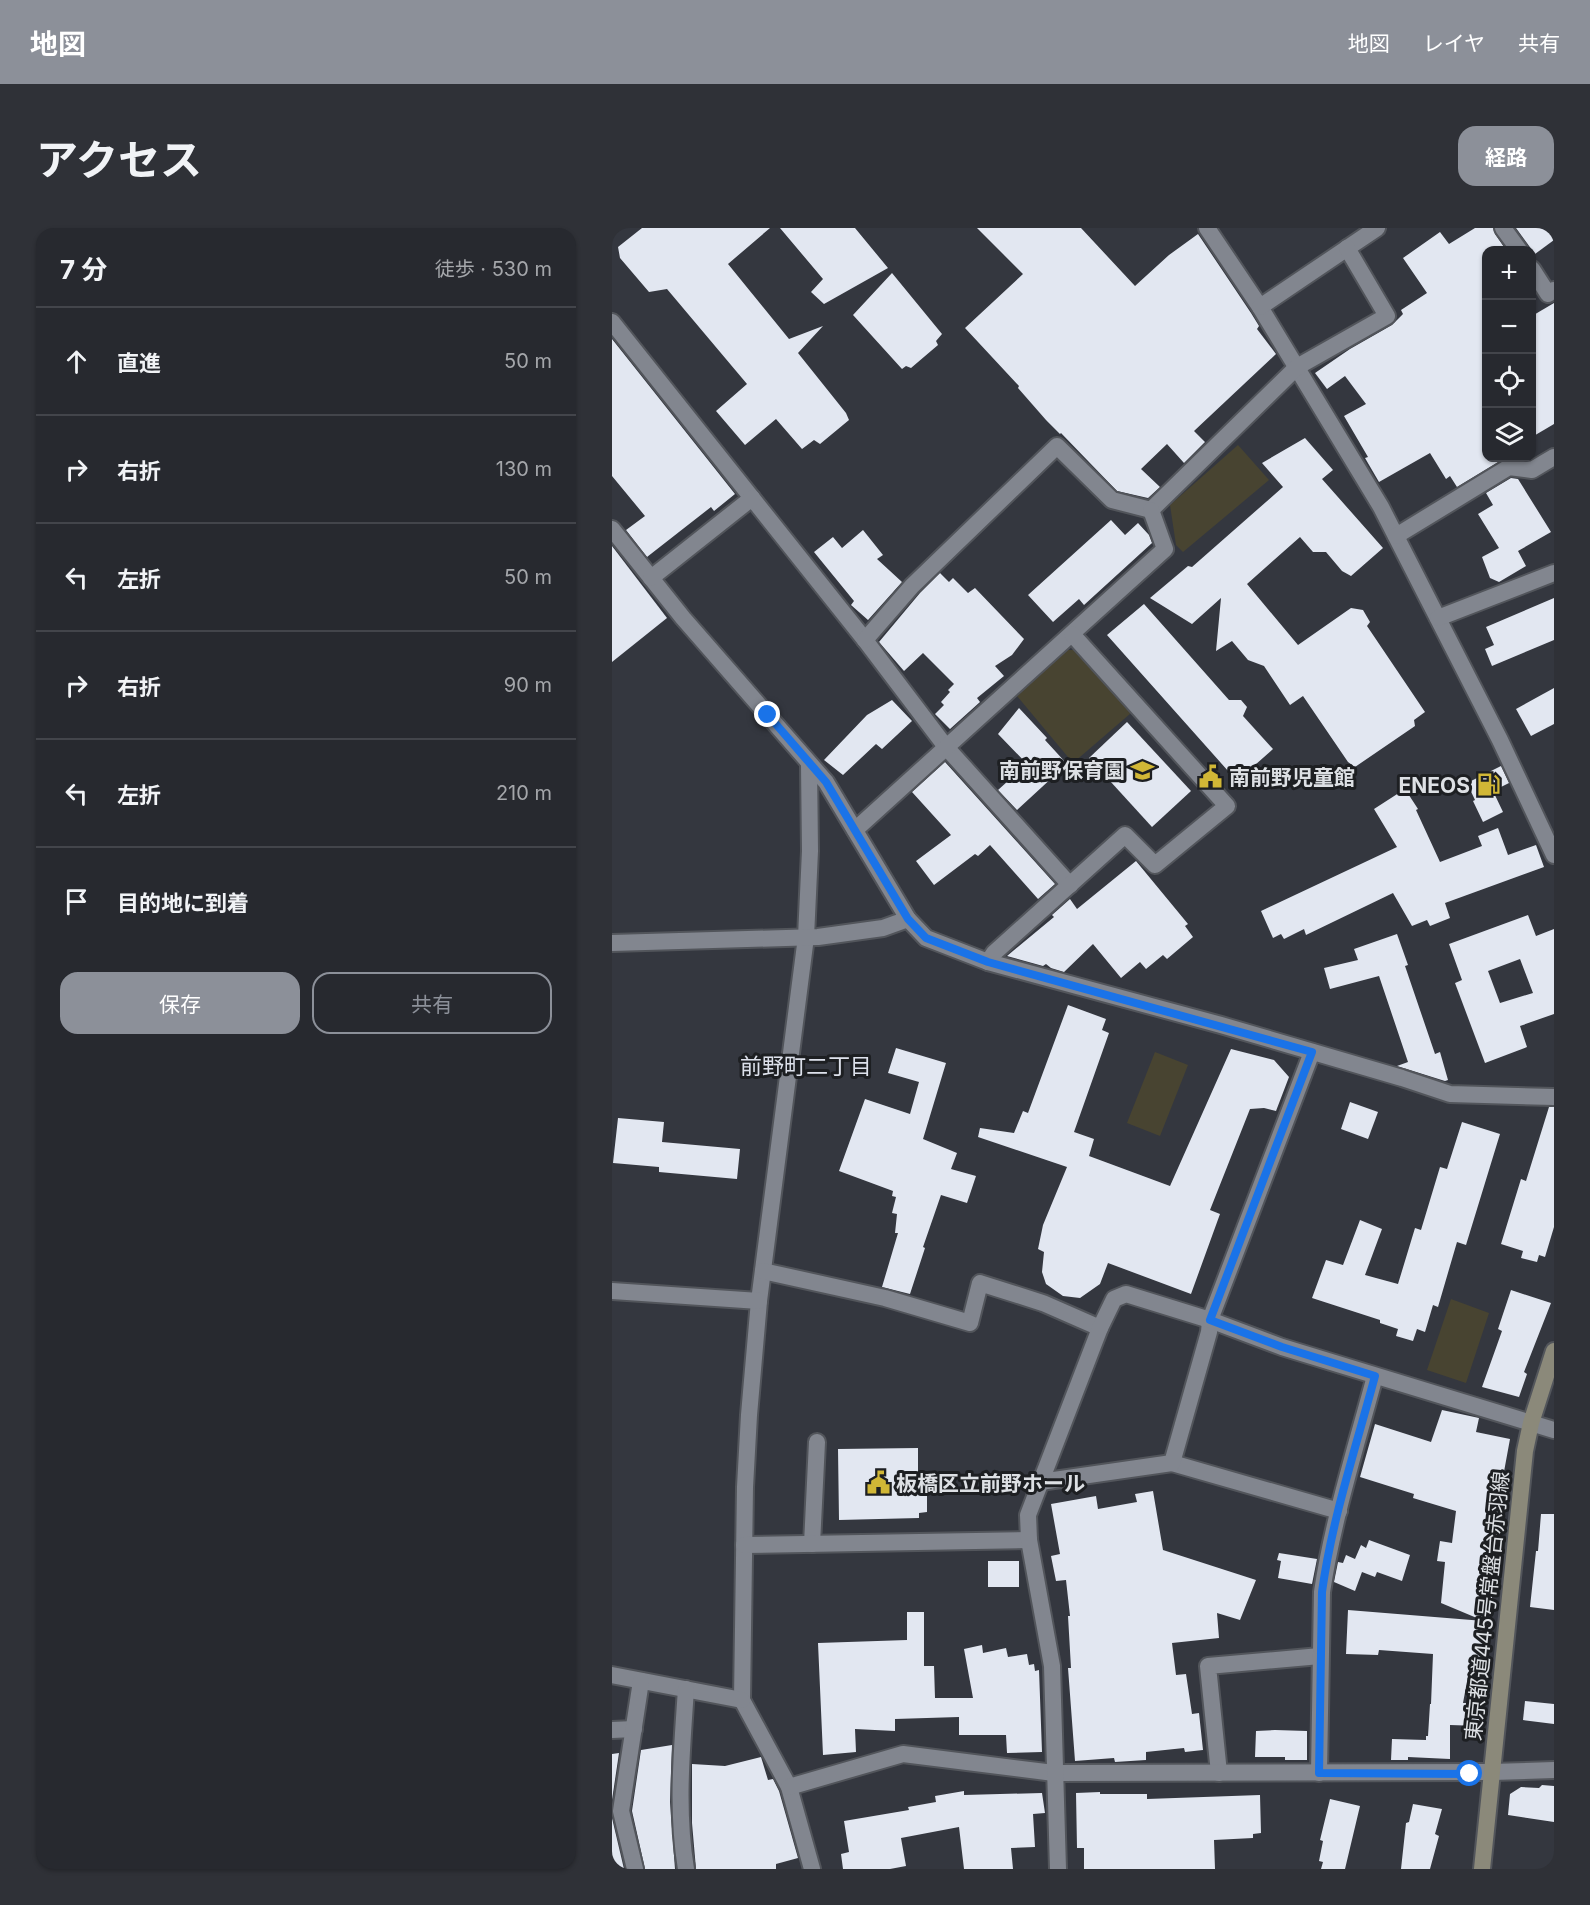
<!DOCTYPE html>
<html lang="ja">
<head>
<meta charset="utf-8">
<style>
	:root { --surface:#27292f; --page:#2f3137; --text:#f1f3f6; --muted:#a4a6aa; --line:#43454b; --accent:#8c9099 }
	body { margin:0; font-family:Inter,"Noto Sans JP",sans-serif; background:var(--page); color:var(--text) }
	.controls { position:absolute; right:18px; top:18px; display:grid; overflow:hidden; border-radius:12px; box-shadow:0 2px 4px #0004 }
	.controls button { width:54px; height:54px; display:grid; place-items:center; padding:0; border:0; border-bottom:2px solid var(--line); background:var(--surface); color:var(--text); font:30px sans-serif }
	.stop { position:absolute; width:18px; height:18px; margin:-14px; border:4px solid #1a73e8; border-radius:50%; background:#fff }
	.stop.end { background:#1a73e8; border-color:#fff; box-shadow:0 2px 6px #0008 }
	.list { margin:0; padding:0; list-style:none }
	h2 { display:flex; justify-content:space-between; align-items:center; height:78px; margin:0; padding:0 24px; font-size:26px }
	h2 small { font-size:20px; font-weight:400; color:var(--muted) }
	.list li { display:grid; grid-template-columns:39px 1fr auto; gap:18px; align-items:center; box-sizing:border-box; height:108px; padding:0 24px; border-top:2px solid var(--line) }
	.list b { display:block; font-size:22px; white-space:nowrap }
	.list em { font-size:20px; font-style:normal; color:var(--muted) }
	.actions { display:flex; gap:12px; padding:18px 24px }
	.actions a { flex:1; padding:14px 0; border:2px solid var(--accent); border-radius:18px; text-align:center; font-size:21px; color:var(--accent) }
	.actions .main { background:var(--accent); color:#fff }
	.icon { flex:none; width:33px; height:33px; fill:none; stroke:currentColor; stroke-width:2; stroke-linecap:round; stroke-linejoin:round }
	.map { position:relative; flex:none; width:942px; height:1641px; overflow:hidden; border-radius:18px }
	header { display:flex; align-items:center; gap:36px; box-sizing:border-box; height:84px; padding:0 30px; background:var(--accent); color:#fff }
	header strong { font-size:28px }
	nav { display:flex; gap:33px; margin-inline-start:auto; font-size:21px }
	.intro { display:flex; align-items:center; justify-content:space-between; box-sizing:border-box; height:144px; padding:0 36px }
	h1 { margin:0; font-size:42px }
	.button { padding:15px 27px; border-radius:18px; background:var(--accent); color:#fff; font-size:21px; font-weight:700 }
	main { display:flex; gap:36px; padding:0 36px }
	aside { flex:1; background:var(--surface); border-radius:18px; box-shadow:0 2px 4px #0004 }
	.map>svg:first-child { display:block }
</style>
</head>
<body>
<header>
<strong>地図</strong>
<nav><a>地図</a><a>レイヤ</a><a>共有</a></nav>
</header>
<div class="intro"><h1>アクセス</h1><a class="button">経路</a></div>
<main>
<aside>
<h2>7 分<small>徒歩 · 530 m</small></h2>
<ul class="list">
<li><svg class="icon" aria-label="ahead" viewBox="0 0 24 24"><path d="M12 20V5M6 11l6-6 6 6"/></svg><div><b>直進</b></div><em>50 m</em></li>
<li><svg class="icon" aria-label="right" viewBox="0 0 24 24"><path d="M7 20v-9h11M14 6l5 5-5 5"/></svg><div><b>右折</b></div><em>130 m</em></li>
<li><svg class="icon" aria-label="left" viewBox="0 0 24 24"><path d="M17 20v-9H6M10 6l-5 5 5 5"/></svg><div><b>左折</b></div><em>50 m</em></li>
<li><svg class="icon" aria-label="right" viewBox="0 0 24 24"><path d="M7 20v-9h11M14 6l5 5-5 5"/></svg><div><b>右折</b></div><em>90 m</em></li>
<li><svg class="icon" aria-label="left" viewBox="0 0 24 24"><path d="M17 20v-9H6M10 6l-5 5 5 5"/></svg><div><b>左折</b></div><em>210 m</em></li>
<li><svg class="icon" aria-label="arrive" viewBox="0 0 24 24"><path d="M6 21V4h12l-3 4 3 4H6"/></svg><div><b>目的地に到着</b></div></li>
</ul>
<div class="actions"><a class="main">保存</a><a>共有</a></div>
</aside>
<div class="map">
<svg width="942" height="1641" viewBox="0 0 942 1641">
	<rect width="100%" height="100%" fill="#34373f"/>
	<g fill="#484431">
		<polygon points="626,217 657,252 571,324 564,317 558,277"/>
		<polygon points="456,422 464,422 519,485 461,535 405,468"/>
		<polygon points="543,824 576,837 548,908 515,895"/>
		<polygon points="839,1071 877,1085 854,1155 815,1142"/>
	</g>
	<g fill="#e2e7f1" fill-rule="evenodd">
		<polygon points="30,0 158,0 116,36 177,111 211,98 186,125 234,185 237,192 208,216 202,212 190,221 164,191 133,217 104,183 135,156 55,61 37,64 8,30 6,19"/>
		<polygon points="168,0 243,0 276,40 212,76 199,64 211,51"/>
		<polygon points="365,0 469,0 523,58 557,27 586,6 639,85 647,98 645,101 664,126 582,203 593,214 572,235 555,216 529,241 548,259 536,270 505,263 449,205 448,206 434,192 406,160 407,158 353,100 411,46"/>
		<polygon points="863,0 881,0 883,6 892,19 887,22 874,22 874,230 893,230 845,259 838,248 834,251 818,225 767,254 753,230 756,229 732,188 754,176 733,148 715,161 703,145 738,121 780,97 791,86 789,82 815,65 791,30 828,4 837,16"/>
		<polygon points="904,0 942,0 942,12 923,26"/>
		<polygon points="280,45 330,106 324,113 326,117 299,140 294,138 290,141 241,87"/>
		<polygon points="942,75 942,196 920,209 920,88"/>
		<polygon points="0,111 123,266 102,283 99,279 35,329 14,302 33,288 0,248"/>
		<polygon points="693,210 721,242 710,251 771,320 739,348 730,343 714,324 701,324 688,309 635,356 686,417 739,380 751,382 758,394 755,398 813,484 802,492 803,498 743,539 736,534 691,468 678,477 652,438 636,432 620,413 604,423 609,370 580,396 538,370 576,338 580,339 671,259 650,235"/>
		<polygon points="899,250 906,251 939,304 906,323 914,338 887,354 878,350 870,329 887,320 866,286 881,277 874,265"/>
		<polygon points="499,292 513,307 526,295 537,307 540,315 472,377 467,371 441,394 416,367"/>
		<polygon points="251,302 271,327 265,331 290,354 256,392 239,377 242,373 202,324 221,309 230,320"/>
		<polygon points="0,318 55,390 0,434"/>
		<polygon points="328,345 337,354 341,350 356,365 363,360 412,411 400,427 383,438 392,448 365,470 368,474 338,501 323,486 332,477 329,474 338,464 336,462 342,456 311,425 292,443 267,414 308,365"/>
		<polygon points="942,370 942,412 880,438 873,421 882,417 874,399"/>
		<polygon points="532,376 617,472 629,472 635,479 631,488 661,521 625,553 495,407"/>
		<polygon points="942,460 942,496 919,508 904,481"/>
		<polygon points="280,472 300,493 270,521 264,516 231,547 212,532 255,487"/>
		<polygon points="407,480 435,510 433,512 455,536 405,582 386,562 415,536 386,506"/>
		<polygon points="515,494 579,563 540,599 477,530"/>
		<polygon points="333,534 443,656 426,671 378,617 366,628 363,626 322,657 304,633 339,607 300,564"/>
		<polygon points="889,538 897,555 881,563 891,584 871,594 861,573 863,572 855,555"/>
		<polygon points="793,561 806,581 804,582 828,634 870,618 866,608 886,600 896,627 924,617 932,639 833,675 838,690 818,698 815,692 800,698 781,665 694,707 692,701 672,711 669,706 661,710 649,683 785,619 762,581"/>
		<polygon points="524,633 576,696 573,698 581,709 555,731 551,727 534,741 528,734 509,750 481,716 452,744 439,740 434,736 431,738 395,728 442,689 440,687 458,671 465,681"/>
		<path d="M916 687 924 708 942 701V786L908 798 915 819 873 835 843 755 850 752 837 716ZM908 731 921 765 888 775 876 743Z"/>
		<polygon points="785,706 796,737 793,738 823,826 828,824 836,852 833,853 785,838 796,834 767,748 718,761 712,740 746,732 742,721"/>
		<polygon points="456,777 494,791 490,802 497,805 462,904 482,911 477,928 558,958 619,821 662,832 677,849 664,883 652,880 638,881 598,982 608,986 579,1066 496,1035 488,1056 468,1070 451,1068 434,1056 430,1044 432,1024 426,1021 431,997 455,939 366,909 368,900 402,905 411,883 416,885"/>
		<polygon points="284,820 334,835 311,911 345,925 339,941 364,948 355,975 329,967 311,1019 313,1020 298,1066 270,1059 286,1005 283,1005 285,986 280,985 284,969 280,968 281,963 227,943 253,871 298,886 307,854 276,845"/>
		<polygon points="738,874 766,884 756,911 729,901"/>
		<polygon points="937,879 942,879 942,999 933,1029 927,1027 925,1034 909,1030 911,1023 889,1016 909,951 914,953"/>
		<polygon points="6,890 52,894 50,914 128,921 125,951 47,944 47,939 1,935"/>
		<polygon points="850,894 888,906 854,1017 845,1014 826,1079 821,1077 813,1104 805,1101 801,1113 784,1108 786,1101 768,1095 768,1092 700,1070 714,1032 731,1037 748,992 770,1001 753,1047 786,1056 803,1000 809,1002 828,939 835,941"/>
		<polygon points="899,1062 939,1075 912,1144 915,1146 907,1169 870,1159 890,1103 886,1101"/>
		<polygon points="830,1182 867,1190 864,1204 898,1211 889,1260 893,1261 886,1314 878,1323 885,1330 877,1393 874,1433 859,1432 851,1475 869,1475 868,1498 838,1497 838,1531 796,1529 796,1532 779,1532 780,1511 814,1512 814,1508 816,1508 818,1476 819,1476 821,1426 767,1422 766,1427 734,1426 736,1382 872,1393 829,1375 833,1334 825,1333 828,1313 840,1315 844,1283 801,1270 802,1266 748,1249 763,1196 819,1214"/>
		<polygon points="306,1220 306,1247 315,1246 315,1284 307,1285 307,1290 227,1292 226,1221"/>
		<polygon points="541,1263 551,1322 644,1352 628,1392 605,1385 607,1410 560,1415 564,1447 574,1446 580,1486 587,1485 591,1522 573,1524 572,1520 534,1524 534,1532 503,1534 502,1530 463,1533 456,1440 459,1440 456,1388 458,1388 454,1352 444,1353 439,1328 448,1326 439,1276 484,1268 486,1281 525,1274 523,1266"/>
		<polygon points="929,1286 942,1286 942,1382 918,1379 924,1323 926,1323"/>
		<polygon points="757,1312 798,1327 790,1353 765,1344 763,1349 750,1344 743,1363 722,1354 726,1334 731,1335 734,1327 743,1331 749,1317 754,1320"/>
		<polygon points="667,1325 705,1331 700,1356 666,1350 669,1333 665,1332"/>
		<rect x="376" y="1333" width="31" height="26"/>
		<polygon points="295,1384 312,1384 312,1438 322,1438 323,1470 361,1470 352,1421 370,1417 371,1425 394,1420 396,1429 415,1426 417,1437 422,1436 423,1443 427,1442 430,1524 395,1525 394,1507 347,1507 347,1489 283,1491 283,1503 243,1501 244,1524 211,1527 206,1415 295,1412"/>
		<polygon points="913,1473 942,1476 942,1496 911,1492"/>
		<polygon points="663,1502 695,1503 695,1532 673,1532 673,1529 643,1529 644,1503"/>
		<polygon points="60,1517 58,1574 63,1641 33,1641 20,1583 29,1522"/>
		<polygon points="7,1525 0,1572 0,1526"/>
		<polygon points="149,1529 156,1552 161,1551 167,1563 186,1630 164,1636 164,1641 84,1641 80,1595 80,1536 113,1538"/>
		<polygon points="930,1557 942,1558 942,1594 896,1587 898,1566 909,1559 927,1560"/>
		<polygon points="352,1563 352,1567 430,1565 433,1585 421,1586 423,1619 399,1620 401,1641 352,1641 347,1599 289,1610 294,1638 278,1641 231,1641 229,1626 237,1624 232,1593 297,1582 296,1579 324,1574 323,1568"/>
		<polygon points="488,1564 488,1566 535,1566 535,1571 648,1567 649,1605 641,1606 641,1610 602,1612 603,1641 472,1641 472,1620 465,1620 464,1565"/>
		<polygon points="718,1571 748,1578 733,1641 709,1641 711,1634 707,1633 711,1613 708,1612"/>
		<polygon points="801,1576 830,1581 823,1606 827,1608 818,1641 789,1641 794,1595 797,1594"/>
		<polygon points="0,1590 12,1641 0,1641"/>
	</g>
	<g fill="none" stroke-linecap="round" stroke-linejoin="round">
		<defs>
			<g id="minor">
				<polyline points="595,0 648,79 769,279 888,512 942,627"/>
				<polyline points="891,0 907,22"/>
				<polyline points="920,41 936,66 942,62"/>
				<polyline points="648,79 765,0"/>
				<polyline points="0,94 253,412 334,519 458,657"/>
				<polyline points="0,301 71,390 214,554 296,691 314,710 376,734 609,797 790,850 838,866 942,869"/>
				<polyline points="784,308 897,239 920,242 942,229"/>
				<polyline points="39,350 140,270"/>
				<polyline points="826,390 942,345"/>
				<polyline points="253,412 300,358 445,218 500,272 539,282 685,139 775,88 735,20"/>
				<polyline points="197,536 198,623 194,709 147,1073 137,1187 133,1259 130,1472 177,1559 200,1641"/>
				<polyline points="243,602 553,321 539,282"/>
				<polyline points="0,715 206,709 271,700 296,691"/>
				<polyline points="376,734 382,725 513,607 543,637 615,578 460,406"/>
				<polyline points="151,1043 273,1070 358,1095 368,1055 431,1075 488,1100"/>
				<polyline points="0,1063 147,1073"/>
				<polyline points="560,1235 727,1283"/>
				<polyline points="428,1254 560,1235 597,1104 598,1092 700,824"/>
				<polyline points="200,1316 205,1214"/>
				<polyline points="132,1317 417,1312"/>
				<polyline points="0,1447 130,1472"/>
				<path d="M74 1461C70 1521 64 1581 74 1641"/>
				<polyline points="0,1502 22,1501"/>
				<polyline points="607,1545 596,1438 708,1428"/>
				<path d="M707 1545 710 1364C721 1291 744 1219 763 1148"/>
				<polyline points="177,1559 291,1526 442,1545 880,1544"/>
				<polyline points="23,1641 9,1583 29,1453"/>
				<polyline points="446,1641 440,1438 417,1312 416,1287 488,1100 502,1071 514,1066 598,1092 670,1119 942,1202"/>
			</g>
			<polyline id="tertiary" points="880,1544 942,1542"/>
			<polyline id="secondary" points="870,1641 913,1223 919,1195 942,1123"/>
		</defs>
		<use href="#minor" stroke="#52555b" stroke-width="20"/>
		<use href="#tertiary" stroke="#52555b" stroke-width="20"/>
		<use href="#secondary" stroke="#52555b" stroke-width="20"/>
		<use href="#minor" stroke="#82868f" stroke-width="16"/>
		<use href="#tertiary" stroke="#82868f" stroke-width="16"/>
		<use href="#secondary" stroke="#8b897a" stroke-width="16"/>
	</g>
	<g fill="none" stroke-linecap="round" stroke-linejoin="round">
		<path stroke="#1a73e8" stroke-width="8" d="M156 487 214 554 296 691 314 710 376 734 700 824 598 1092 670 1119 763 1148C744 1219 720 1291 710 1364L707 1545 858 1546"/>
	</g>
	<defs>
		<symbol id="school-bare" viewBox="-9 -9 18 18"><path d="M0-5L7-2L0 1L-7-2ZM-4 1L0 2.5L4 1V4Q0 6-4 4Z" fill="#d1b736" stroke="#1d1f22" stroke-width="2.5" paint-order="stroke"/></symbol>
		<symbol id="civic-bare" viewBox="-9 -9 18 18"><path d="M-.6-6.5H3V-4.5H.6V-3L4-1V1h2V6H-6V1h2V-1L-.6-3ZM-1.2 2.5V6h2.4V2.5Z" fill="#d1b736" stroke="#1d1f22" stroke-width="2.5" paint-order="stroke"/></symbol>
		<symbol id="fuel-bare" viewBox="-9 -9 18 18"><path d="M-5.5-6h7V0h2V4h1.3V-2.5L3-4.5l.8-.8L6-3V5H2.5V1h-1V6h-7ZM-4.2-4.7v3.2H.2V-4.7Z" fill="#d1b736" stroke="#1d1f22" stroke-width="2.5" paint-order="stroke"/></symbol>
	</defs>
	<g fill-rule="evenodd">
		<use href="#school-bare" x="514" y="526" width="33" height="33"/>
		<use href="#civic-bare" x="582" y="532" width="33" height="33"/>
		<use href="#fuel-bare" x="860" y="540" width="33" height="33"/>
		<use href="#civic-bare" x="250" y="1238" width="33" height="33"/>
	</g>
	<g text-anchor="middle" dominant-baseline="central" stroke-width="6" stroke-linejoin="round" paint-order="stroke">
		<g font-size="21" font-weight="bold" fill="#dde0e4" stroke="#1d1f22" text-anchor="end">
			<text x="513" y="542">南前野保育園</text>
			<text x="617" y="549" text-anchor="start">南前野児童館</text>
			<text x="858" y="557">ENEOS</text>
			<text x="284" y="1255" text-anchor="start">板橋区立前野ホール</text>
		</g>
		<g font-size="21" fill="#dde0e4" stroke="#1d1f22">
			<text transform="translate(875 1378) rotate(-84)">東京都道445号常盤台赤羽線</text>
		</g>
		<g font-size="22" fill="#dde1eb" stroke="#1d1f22">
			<text x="194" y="838">前野町二丁目</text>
		</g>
	</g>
</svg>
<div class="controls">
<button>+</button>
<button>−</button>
<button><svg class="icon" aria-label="locate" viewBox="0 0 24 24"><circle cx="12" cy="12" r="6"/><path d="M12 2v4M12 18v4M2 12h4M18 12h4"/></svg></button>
<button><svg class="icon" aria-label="layers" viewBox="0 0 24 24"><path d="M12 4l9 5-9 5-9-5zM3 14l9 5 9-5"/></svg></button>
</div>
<div class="stop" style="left:858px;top:1546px"></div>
<div class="stop end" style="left:156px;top:487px"></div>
</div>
</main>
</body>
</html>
